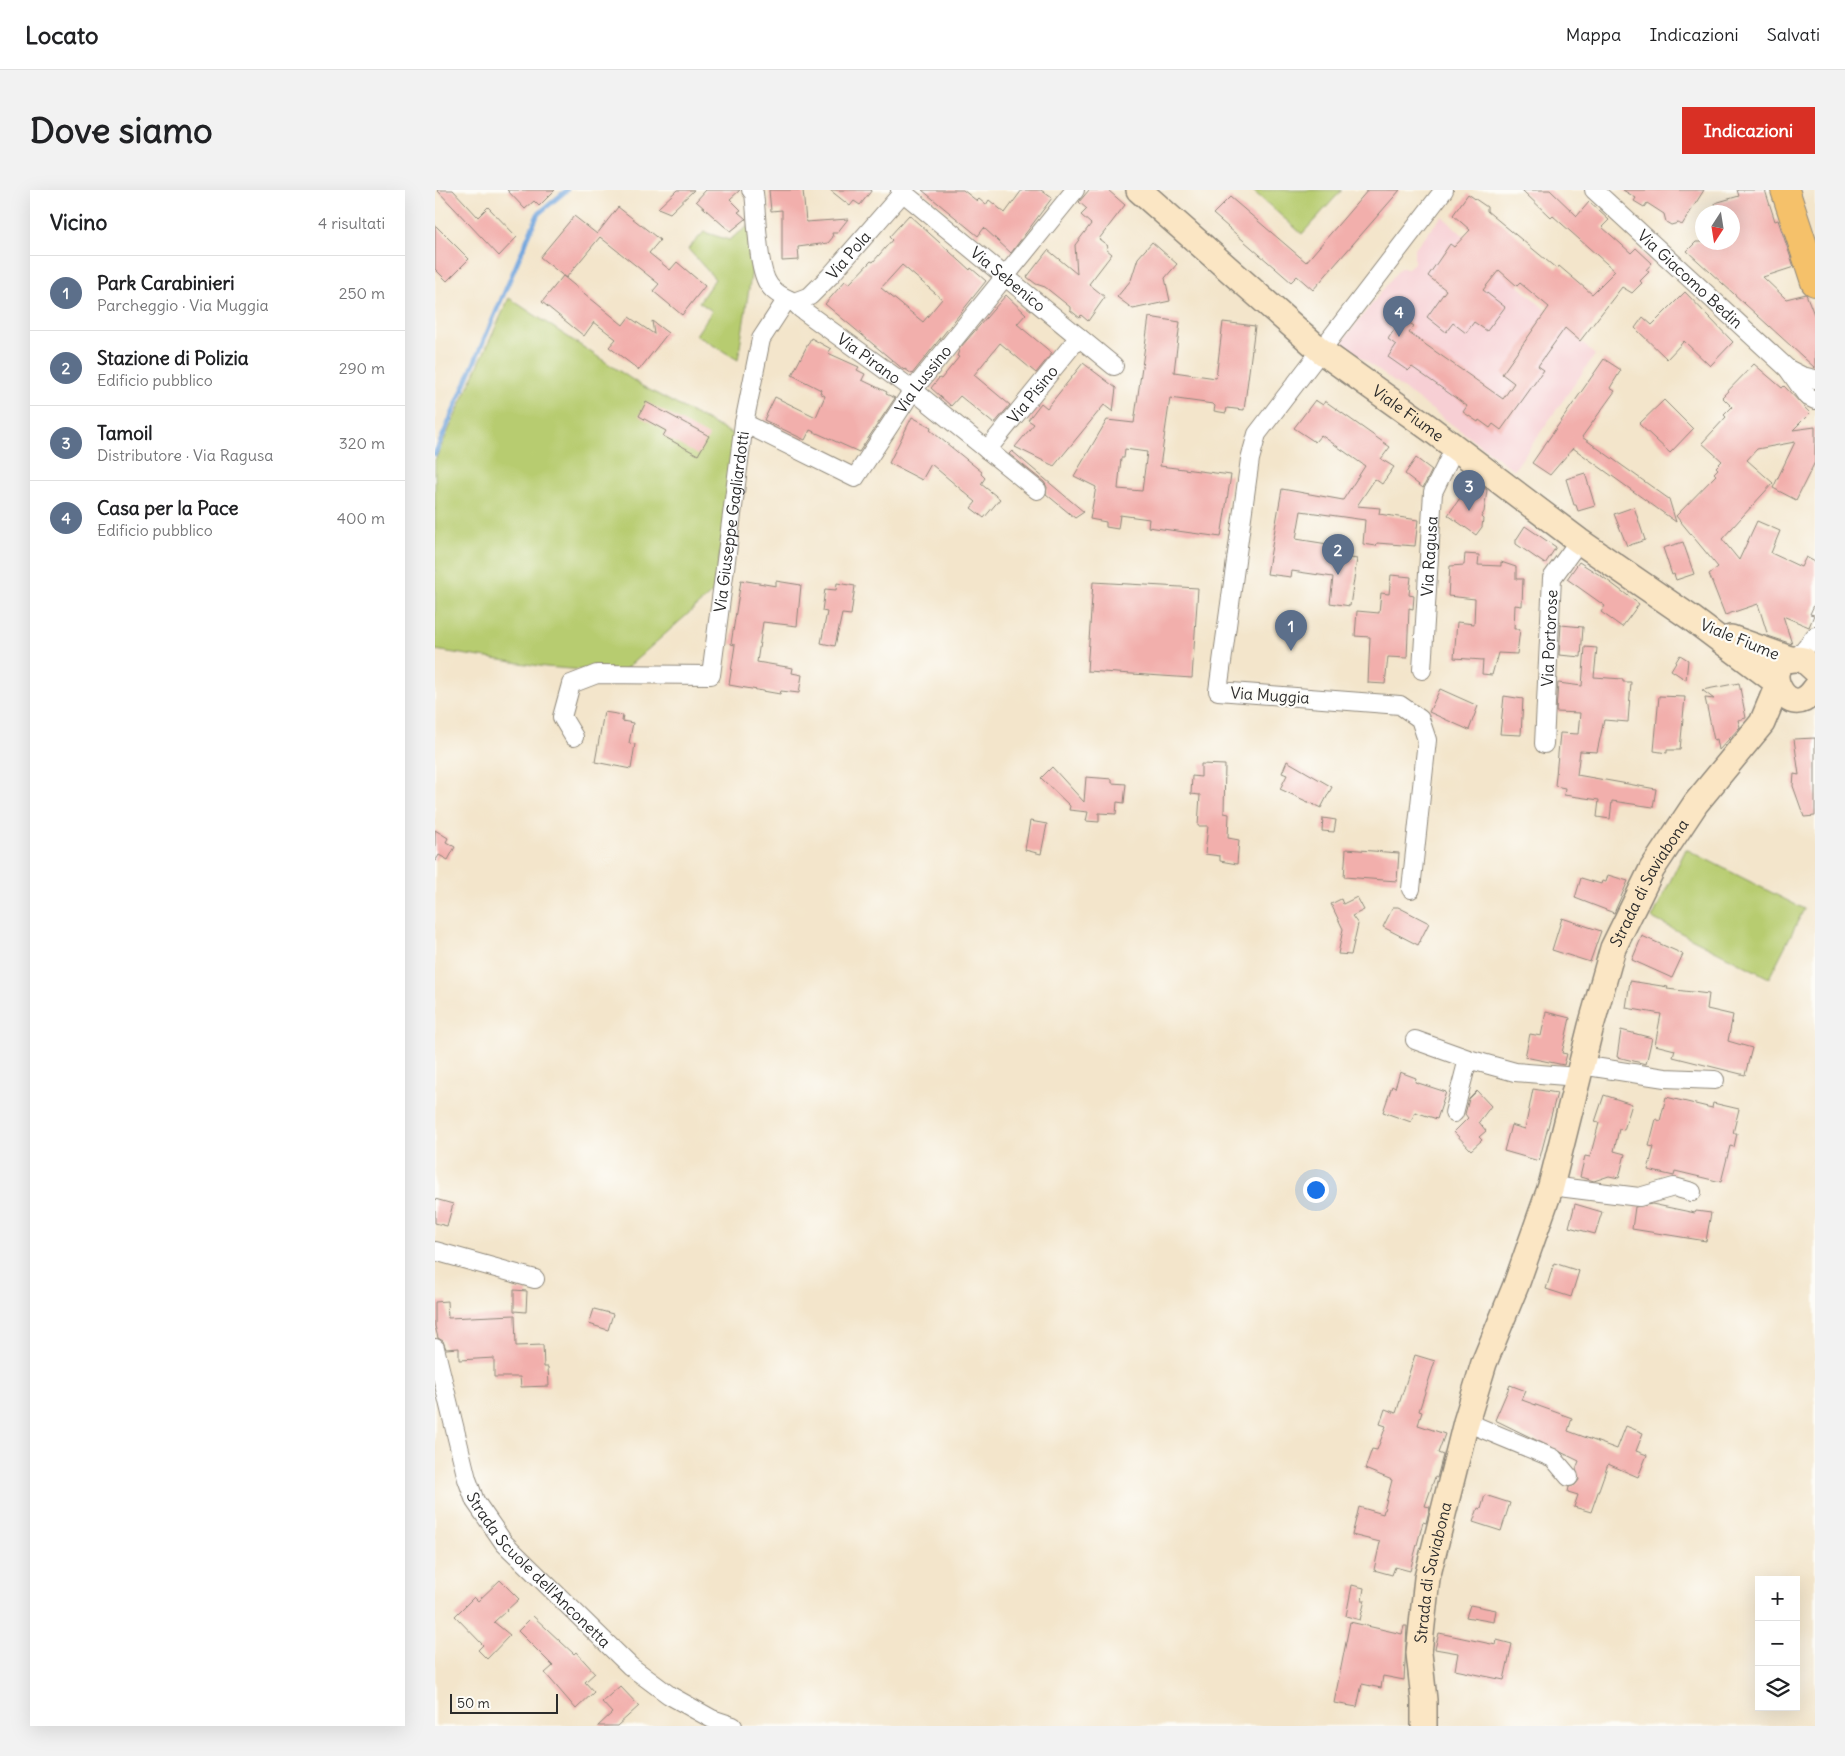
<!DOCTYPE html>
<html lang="it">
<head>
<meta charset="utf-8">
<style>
	:root { --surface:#fff; --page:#f2f2f2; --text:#202124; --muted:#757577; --line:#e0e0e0; --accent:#d93025 }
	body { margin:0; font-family:Delius,sans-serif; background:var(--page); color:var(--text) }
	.controls { position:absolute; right:15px; bottom:15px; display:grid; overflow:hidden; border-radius:0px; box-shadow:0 5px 20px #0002 }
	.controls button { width:45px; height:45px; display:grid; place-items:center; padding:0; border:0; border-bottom:1px solid var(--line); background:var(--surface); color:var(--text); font:25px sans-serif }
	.compass { position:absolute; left:1260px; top:15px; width:45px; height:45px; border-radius:50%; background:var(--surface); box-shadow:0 5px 20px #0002; rotate:192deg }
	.scale { position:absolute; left:15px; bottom:12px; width:108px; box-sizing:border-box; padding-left:5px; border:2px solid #2b2b2b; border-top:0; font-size:14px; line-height:18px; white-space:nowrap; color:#2b2b2b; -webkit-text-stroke:4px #fdfcf7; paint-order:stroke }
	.you { position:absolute; left:880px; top:999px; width:18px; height:18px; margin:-12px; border:4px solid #fff; border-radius:50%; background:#1a73e8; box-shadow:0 0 0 8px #1a73e833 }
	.badge { display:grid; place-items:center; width:32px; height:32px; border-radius:50%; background:var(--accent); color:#fff; font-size:16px; font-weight:700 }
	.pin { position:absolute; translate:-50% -41px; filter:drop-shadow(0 1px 2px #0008) }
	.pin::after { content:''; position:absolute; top:26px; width:18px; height:15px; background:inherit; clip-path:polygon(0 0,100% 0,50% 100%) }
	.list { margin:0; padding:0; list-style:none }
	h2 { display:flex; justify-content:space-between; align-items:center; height:65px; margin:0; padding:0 20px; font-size:21px }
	h2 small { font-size:16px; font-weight:400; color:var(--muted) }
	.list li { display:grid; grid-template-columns:32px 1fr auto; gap:15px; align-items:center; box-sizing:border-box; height:75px; padding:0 20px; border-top:1px solid var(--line) }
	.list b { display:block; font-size:19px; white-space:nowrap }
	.list p { margin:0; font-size:16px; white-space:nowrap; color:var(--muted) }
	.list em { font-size:16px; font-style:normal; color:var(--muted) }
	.icon { flex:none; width:28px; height:28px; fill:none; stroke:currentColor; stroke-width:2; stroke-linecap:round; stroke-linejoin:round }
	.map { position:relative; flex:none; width:1380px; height:1536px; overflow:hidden; border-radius:0px }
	header { display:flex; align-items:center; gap:30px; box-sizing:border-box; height:70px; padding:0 25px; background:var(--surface); border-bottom:1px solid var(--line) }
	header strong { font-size:24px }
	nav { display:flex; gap:28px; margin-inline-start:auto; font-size:18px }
	.intro { display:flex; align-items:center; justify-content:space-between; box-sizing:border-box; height:120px; padding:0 30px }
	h1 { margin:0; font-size:35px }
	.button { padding:12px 22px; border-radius:0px; background:var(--accent); color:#fff; font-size:18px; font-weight:700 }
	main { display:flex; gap:30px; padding:0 30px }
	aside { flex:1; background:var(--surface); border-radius:0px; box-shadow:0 5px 20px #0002 }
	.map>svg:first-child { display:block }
</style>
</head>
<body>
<header>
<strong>Locato</strong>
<nav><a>Mappa</a><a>Indicazioni</a><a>Salvati</a></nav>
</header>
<div class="intro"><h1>Dove siamo</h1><a class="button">Indicazioni</a></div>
<main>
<aside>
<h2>Vicino<small>4 risultati</small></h2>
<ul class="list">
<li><span class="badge" style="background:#5c6f8a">1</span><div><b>Park Carabinieri</b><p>Parcheggio · Via Muggia</p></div><em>250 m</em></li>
<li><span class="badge" style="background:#5c6f8a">2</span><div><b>Stazione di Polizia</b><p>Edificio pubblico</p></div><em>290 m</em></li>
<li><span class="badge" style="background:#5c6f8a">3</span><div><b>Tamoil</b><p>Distributore · Via Ragusa</p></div><em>320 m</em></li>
<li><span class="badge" style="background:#5c6f8a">4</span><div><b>Casa per la Pace</b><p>Edificio pubblico</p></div><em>400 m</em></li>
</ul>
</aside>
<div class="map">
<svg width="1380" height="1536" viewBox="0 0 1380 1536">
	<rect width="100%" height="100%" fill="#fdfcf7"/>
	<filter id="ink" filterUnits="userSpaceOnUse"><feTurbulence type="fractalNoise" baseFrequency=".02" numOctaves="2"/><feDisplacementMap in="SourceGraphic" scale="10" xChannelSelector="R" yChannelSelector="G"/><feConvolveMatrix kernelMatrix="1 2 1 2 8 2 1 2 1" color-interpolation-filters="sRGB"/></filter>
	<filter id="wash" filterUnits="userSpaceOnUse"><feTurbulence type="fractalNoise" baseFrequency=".0096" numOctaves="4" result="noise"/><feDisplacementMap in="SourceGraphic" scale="20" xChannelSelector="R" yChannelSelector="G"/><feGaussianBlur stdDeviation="1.12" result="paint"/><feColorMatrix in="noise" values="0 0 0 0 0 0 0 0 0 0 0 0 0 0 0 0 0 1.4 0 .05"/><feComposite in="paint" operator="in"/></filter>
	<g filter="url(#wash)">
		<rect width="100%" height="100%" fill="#f3e5cb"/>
		<polygon fill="#f7cfd4" points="1007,26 1160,165 1079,280 906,153 965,78 973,78 979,73 979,60"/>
		<g fill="#b7cc70" stroke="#717c4e">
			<polygon points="817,0 907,0 867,44"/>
			<polygon points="315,35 317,79 303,170 261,145 277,121 264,112 280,89 253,59 269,42 294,50"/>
			<polygon points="74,108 207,196 303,247 279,401 186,483 111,477 0,460 0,270"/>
			<polygon points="1251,659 1369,719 1334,788 1217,728"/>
		</g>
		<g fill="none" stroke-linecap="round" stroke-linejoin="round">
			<polyline stroke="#71a5dd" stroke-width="4.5" points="0,264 103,24 132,0"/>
		</g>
		<g id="blocks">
			<g fill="#f2afac" fill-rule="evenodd">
				<polygon points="2,0 18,0 43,27 53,17 82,47 64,66"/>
				<polygon points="72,0 120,0 104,16 99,11 90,19"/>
				<polygon points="242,0 259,0 235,23 223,18"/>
				<polygon points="271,0 305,0 295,9 306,20 303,22 311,29 296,41 289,36 261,11"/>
				<polygon points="334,0 368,0 371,32 413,29 402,43 397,43 398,47 393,53 363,57 364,70 347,71 347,20 336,21"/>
				<polygon points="395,0 437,0 425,15 419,11 415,16"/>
				<polygon points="487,0 528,0 542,11 544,9 551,15 554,10 570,23 587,0 606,0 617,8 576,63 549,38 543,46"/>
				<polygon points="654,0 673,0 690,15 664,49 673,56 671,59 677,64 654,94 670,107 653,131 646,125 645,128 635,120 635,117 610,97 601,94 592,87 613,60 642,84 640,55 656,34 646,25 652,19 644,12"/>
				<polygon points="933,0 965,0 878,100 862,86 856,92 778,24 795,7 871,72"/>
				<polygon points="1087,0 1115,0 1142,26 1154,12 1174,30 1167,37 1196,63 1201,58 1217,73 1211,80 1214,82 1205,91 1207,93 1197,103 1187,97 1145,151 1130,138 1103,176 1109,180 1066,240 1058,234 1055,238 1044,230 1043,232 1028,222 1032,216 977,177 973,181 953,167 961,155 953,149 967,128 979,136 974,143 1068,209 1079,193 1067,184 1114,117 1085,93 1082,96 1064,80 1048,100 1070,117 1052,141 1039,132 1031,143 1018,133 1011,142 992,127 1011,100 993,86 1015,54 1019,57 1035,40 1018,25 1033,4 1052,17 1052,21 1122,79 1124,76 1157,104 1180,81 1118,26 1116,28"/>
				<polygon points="1188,0 1269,0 1247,35 1243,33 1236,35 1231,32 1229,24 1212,13 1209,17 1199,11 1201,8"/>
				<polygon points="1302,0 1330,0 1340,31 1343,30 1359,77 1328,87 1351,109 1371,104 1380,127 1380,178 1252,61 1261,52 1275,52 1282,59 1288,52 1298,52 1298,22 1283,22 1280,13 1304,6"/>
				<polygon points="183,17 225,50 214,63 235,80 242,72 270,96 247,125 218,101 224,94 165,47 131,88 105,67 139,26 162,44"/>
				<path d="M474 25 535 80 536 78 551 91 477 184 470 179 469 180 390 114 410 91 414 94 436 71 438 72 457 50 454 47ZM467 75 507 109 488 132 446 98Z"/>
				<polygon points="0,35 34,69 12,91 0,79"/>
				<polygon points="717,52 742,74 730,88 735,111 698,119 682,107 696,90 703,68"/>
				<polygon points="128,86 188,135 194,127 219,144 217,131 233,143 204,180 174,157 181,149 159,132 149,146 107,112"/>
				<polygon points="1250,102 1298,152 1275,176 1249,151 1232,169 1200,138 1208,127 1217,135"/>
				<polygon points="571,105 591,124 582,134 617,163 601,183 565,153 539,185 575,215 559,234 525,206 516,216 496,198 504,188 506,189 524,167 522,166 525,158"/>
				<path d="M714 127 745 132 739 182 781 188 788 132 820 136 809 220 792 218 791 223 779 221 780 216 778 214 735 208 725 276 796 285 786 347 713 337 714 329 685 325 683 339 671 337V332L655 329 661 297 639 286 672 230 699 233ZM690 259 712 262 707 301 683 299 686 268H689Z"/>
				<polygon points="376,148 396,159 393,163 424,177 422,180 430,184 427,190 452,202 451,204 460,208 424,262 375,240 370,250 329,230 340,207 381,227 390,206 385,203 386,200 357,185"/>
				<polygon points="1169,169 1186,180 1175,198 1180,201 1147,247 1234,309 1241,332 1138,258 1115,285 1097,273"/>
				<polygon points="648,173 681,198 678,222 669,215 619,276 580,257 599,234 593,230 606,213 612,218"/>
				<polygon points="1319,174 1347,198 1349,196 1375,223 1358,240 1380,237 1380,272 1361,310 1338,298 1360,252 1322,259 1312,270 1338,293 1287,349 1304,370 1322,331 1345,341 1336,363 1366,377 1371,367 1380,372 1380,413 1375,424 1379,425 1374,437 1348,426 1357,454 1333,446 1323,414 1290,425 1274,384 1283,377 1241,326 1281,285 1279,283 1283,279 1281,277 1287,271 1267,253 1291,227 1289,225 1297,217 1287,207"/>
				<polygon points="880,210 888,215 890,211 955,257 946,269 959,277 947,294 940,289 922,316 945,318 944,324 983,330 980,356 942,353 941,356 928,354 930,330 866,321 861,349 899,355 898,365 922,369 915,416 895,413 898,387 857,381 856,387 832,384 847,299 908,310 930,276 886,245 880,252 859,238"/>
				<polygon points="1229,210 1258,239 1235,263 1204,234"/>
				<polygon points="211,212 274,246 263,265 228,246 231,241 204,226"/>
				<polygon points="477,227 496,237 495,240 547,282 546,284 550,288 546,294 565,309 549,328 536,318 541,312 496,274 487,290 454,273"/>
				<polygon points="577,261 649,322 640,328 611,304 612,297 609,292 574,264"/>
				<polygon points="981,268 997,280 988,298 970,284"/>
				<polygon points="1150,283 1160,316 1143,321 1141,315 1139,315 1131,289"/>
				<polygon points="1048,297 1052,300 1049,322 1046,327 1048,329 1047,337 1041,345 1013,325 1025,308 1035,315"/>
				<polygon points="1199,317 1210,350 1192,356 1179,324"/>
				<polygon points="1090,336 1121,357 1110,374 1081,354 1081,350"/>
				<polygon points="1248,352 1259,384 1241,390 1239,384 1237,385 1228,358"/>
				<polygon points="1030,364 1044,365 1043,375 1066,376 1066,372 1081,377 1081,389 1088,389 1087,416 1080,415 1079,439 1085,439 1082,464 1063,463 1057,485 1047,484 1048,470 1019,468 1022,432 1039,434 1040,409 1013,406 1015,376 1029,375"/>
				<polygon points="1144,372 1168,387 1204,414 1187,437 1166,422 1170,416 1132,389"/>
				<polygon points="956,385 976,387 974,405 979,406 978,419 974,418 972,468 953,467 950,494 933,493 935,447 920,446 922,421 944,423 946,403 954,404"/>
				<polygon points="306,390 341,396 341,391 366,395 362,436 328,432 322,472 358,478 357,483 367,485 364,503 346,501 345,504 294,495 300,455 296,454"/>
				<polygon points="658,392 763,398 757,488 652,481"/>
				<polygon points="402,393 420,396 416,425 407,424 400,456 386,453 392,422 387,421 390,399 401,400"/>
				<polygon points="1126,435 1148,437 1146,467 1124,465"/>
				<polygon points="1150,457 1162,458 1159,487 1188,489 1188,492 1196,492 1193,532 1169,530 1162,562 1145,561 1142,585 1221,599 1218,617 1177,611 1175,629 1162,627 1164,610 1129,605 1130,598 1120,596 1125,543 1143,544 1145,523 1121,522 1123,493 1147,496"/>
				<polygon points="1245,465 1253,470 1251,490 1236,480"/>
				<polygon points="1304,493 1311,528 1303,530 1305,537 1284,560 1282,549 1279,550 1270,508 1279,509 1267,500"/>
				<polygon points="1005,499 1043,516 1034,540 994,522"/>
				<polygon points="1069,506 1088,509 1086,545 1065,544"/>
				<polygon points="1224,506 1250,507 1245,560 1232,560 1232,563 1219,561"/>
				<polygon points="169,522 188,525 187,531 198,533 194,553 200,554 196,579 160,572"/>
				<polygon points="1380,548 1380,626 1369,627 1358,596 1359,584 1364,585 1359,549"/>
				<polygon points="852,571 897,597 886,618 845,599 852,585 847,583"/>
				<polygon points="766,574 790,575 789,623 794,624 793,648 804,650 802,674 785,671 785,666 770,664 773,636 763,636 765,605 756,604 757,586 766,587"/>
				<polygon points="617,577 649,612 651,587 677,589 677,593 691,594 689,613 682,612 681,624 664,623 664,632 651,631 653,622 634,620 635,616 606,588"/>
				<polygon points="888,628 901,630 899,642 887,641"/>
				<polygon points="595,631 612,634 606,664 590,660"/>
				<polygon points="0,640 13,648 11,652 20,657 13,670 4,665 0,672"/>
				<polygon points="911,659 964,663 962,691 909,687"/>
				<polygon points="1173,685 1193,691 1179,723 1140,708 1146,688 1166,694 1167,691 1171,692"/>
				<polygon points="922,707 929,720 917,726 923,734 916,765 903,764 908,739 896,714 906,709 908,714"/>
				<polygon points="958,717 963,717 994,733 983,755 948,737"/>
				<polygon points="1127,728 1166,741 1155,772 1117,760"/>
				<polygon points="1207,746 1248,764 1237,788 1197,770"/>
				<polygon points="1195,791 1233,797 1232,799 1274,804 1272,819 1298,825 1293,851 1317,858 1310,885 1238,867 1240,860 1220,855 1226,824 1191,818"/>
				<polygon points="1111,822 1135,828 1127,863 1132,864 1129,875 1090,867 1095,844 1106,846"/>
				<polygon points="1186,840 1217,848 1211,874 1182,867"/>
				<polygon points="965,882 981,888 980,892 1011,902 1002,929 980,922 976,932 948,922 957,896 960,898"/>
				<polygon points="1098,899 1122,903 1104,971 1069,961 1076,935 1090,939"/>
				<polygon points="1042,901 1056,916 1044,932 1051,941 1044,947 1047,950 1036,960 1019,942 1033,928 1030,924 1034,909"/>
				<polygon points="1169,905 1197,914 1189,940 1184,939 1179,961 1190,964 1184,988 1174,986 1159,991 1145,987 1150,966 1155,967 1164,933 1160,932"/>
				<polygon points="1231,907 1277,918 1278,913 1304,919 1298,943 1302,943 1299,957 1295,956 1286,992 1240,981 1239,986 1213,980 1219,957 1214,956 1221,929 1225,931"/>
				<polygon points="0,1009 18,1014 12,1036 0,1033"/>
				<polygon points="1140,1014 1167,1022 1160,1044 1134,1037"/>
				<polygon points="1217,1014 1260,1023 1261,1021 1276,1023 1271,1051 1197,1039 1200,1017"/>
				<polygon points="1119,1073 1144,1081 1136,1107 1111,1099"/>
				<polygon points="79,1100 92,1101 91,1122 79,1121"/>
				<polygon points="12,1111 13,1128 80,1125 81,1156 108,1155 109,1177 113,1177 114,1196 86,1197 85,1187 59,1187 59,1168 24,1170 24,1158 11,1159 8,1151 3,1148 0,1136 0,1112"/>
				<polygon points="159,1119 178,1124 173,1140 154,1134"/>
				<polygon points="980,1165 1000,1171 984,1221 987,1222 983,1235 1010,1244 1003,1263 1008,1265 1002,1288 1000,1287 990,1316 995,1317 991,1333 988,1332 975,1381 960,1377 957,1385 939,1380 945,1352 917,1345 924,1317 948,1324 957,1290 930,1279 937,1259 942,1260 951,1236 945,1234 950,1219 961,1223"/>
				<polygon points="1075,1195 1091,1201 1087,1210 1137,1228 1133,1241 1182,1259 1191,1236 1208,1243 1201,1261 1212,1265 1203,1287 1173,1274 1156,1322 1139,1317 1143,1305 1133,1302 1134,1297 1140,1295 1144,1290 1141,1279 1144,1271 1060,1230"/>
				<polygon points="1050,1305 1075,1313 1066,1341 1038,1332 1043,1318 1046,1319"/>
				<polygon points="65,1390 84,1409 59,1432 75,1445 52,1469 43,1460 48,1455 20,1426 39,1407 43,1411"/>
				<polygon points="917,1395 929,1398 927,1410 930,1410 925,1430 911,1426"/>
				<polygon points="1035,1415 1061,1420 1059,1432 1031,1427"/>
				<polygon points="98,1426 139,1464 141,1462 160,1483 150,1492 159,1502 141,1519 110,1483 118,1476 83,1441"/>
				<polygon points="915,1432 967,1444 969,1436 972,1436 969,1490 948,1486 946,1498 927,1494 922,1517 899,1513"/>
				<polygon points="1004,1443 1061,1455 1062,1450 1077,1454 1069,1490 1020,1480 1023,1463 1000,1459"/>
				<polygon points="185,1496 204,1516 182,1536 163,1536 177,1523 167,1512"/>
			</g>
		</g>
	</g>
	<g filter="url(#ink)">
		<use href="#blocks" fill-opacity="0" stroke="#8f887b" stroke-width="1"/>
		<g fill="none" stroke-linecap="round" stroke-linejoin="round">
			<defs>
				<g id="street">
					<path id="s1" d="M316 0 319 3C322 25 322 79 334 95 339 103 350 108 359 112L375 106 395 86 470 0"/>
					<path id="s2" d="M465 0 679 176"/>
					<path id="s3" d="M1159 0 1353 179 1372 206 1380 210"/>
					<path id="s4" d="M359 112 366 119 478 200 602 300"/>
					<polyline points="1353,179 1367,186 1380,189"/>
					<path id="s5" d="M309 233 420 288 478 200 640 0"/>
					<path id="s6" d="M552 260 644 147"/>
					<polyline points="1362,468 1380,446"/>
					<path id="s7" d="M987 480 998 302 1019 259"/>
					<path id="s8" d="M139 547 127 527 136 494 162 484 276 485 309 233 326 149 352 109"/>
					<path id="s9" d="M1109 554 1117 388 1144 351"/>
					<polyline points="976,699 992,550 985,529 965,515 783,501 815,269 822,244 1009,0"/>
					<polyline points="980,850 1033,869 1080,882 1143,887"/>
					<polyline points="1146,875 1230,888 1280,890"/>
					<polyline points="1019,923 1033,869"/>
					<polyline points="1116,996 1204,1007 1239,997 1257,1002"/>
					<polyline points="0,1061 100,1089"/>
					<path id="s10" d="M0 1158 32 1289 40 1311 69 1353 195 1476 234 1505 277 1529 298 1536"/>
					<polyline points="1031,1232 1118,1268 1134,1287"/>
				</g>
				<g id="secondary">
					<path id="s11" d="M704 0 885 160 997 240 1144 351 1256 428 1340 491"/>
					<polyline points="1296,448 1355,469"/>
					<path d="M1380 480 1369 470C1315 460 1351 541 1380 499"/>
					<path id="s12" d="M989 1536V1510L984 1463 992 1388 1031 1232 1049 1173 1081 1095 1116 996 1156 836 1178 758 1217 679 1261 613 1327 533 1342 497"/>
				</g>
				<polyline id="primary" points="1350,0 1380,92"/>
			</defs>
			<use href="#street" stroke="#8f887b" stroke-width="20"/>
			<use href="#secondary" stroke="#8f887b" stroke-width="28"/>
			<use href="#primary" stroke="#8f887b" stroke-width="30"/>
			<use href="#street" stroke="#fff" stroke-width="18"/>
			<use href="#secondary" stroke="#fbe6c4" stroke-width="25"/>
			<use href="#primary" stroke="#f5c16b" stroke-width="28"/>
		</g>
	</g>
	<g text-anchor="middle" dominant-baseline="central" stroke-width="4.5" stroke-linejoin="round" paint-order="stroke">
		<g font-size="16" fill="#2b2b2b" stroke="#fdfcf7">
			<text stroke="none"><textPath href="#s1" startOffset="202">Via Pola</textPath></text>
			<text stroke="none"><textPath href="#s2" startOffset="140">Via Sebenico</textPath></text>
			<text stroke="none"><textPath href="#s3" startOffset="131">Via Giacomo Bedin</textPath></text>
			<text stroke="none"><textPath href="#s4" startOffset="94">Via Pirano</textPath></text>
			<text stroke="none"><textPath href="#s5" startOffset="244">Via Lussino</textPath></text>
			<text stroke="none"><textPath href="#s6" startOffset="72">Via Pisino</textPath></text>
			<text stroke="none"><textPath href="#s11" startOffset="350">Viale Fiume</textPath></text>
			<text stroke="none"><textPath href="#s8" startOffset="354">Via Giuseppe Gagliardotti</textPath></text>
			<text stroke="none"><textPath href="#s7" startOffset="114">Via Ragusa</textPath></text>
			<text stroke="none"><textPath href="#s9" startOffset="106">Via Portorose</textPath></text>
			<text transform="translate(1305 449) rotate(22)">Viale Fiume</text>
			<text transform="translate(835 505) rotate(4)">Via Muggia</text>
			<text stroke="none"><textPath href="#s12" startOffset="881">Strada di Saviabona</textPath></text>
			<text stroke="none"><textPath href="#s10" startOffset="252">Strada Scuole dell'Anconetta</textPath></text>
			<text stroke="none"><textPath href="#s12" startOffset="155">Strada di Saviabona</textPath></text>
		</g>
	</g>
</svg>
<div class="controls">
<button>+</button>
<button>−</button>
<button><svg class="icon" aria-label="layers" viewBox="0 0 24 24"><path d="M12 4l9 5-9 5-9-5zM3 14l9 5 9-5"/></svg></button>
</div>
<svg class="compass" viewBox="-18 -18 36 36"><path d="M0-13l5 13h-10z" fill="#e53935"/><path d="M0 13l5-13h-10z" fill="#757577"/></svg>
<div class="scale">50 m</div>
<div class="you"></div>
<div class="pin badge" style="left:856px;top:461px;background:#5c6f8a">1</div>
<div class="pin badge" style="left:903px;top:385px;background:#5c6f8a">2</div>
<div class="pin badge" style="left:1034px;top:321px;background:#5c6f8a">3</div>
<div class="pin badge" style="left:964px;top:147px;background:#5c6f8a">4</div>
</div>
</main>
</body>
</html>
